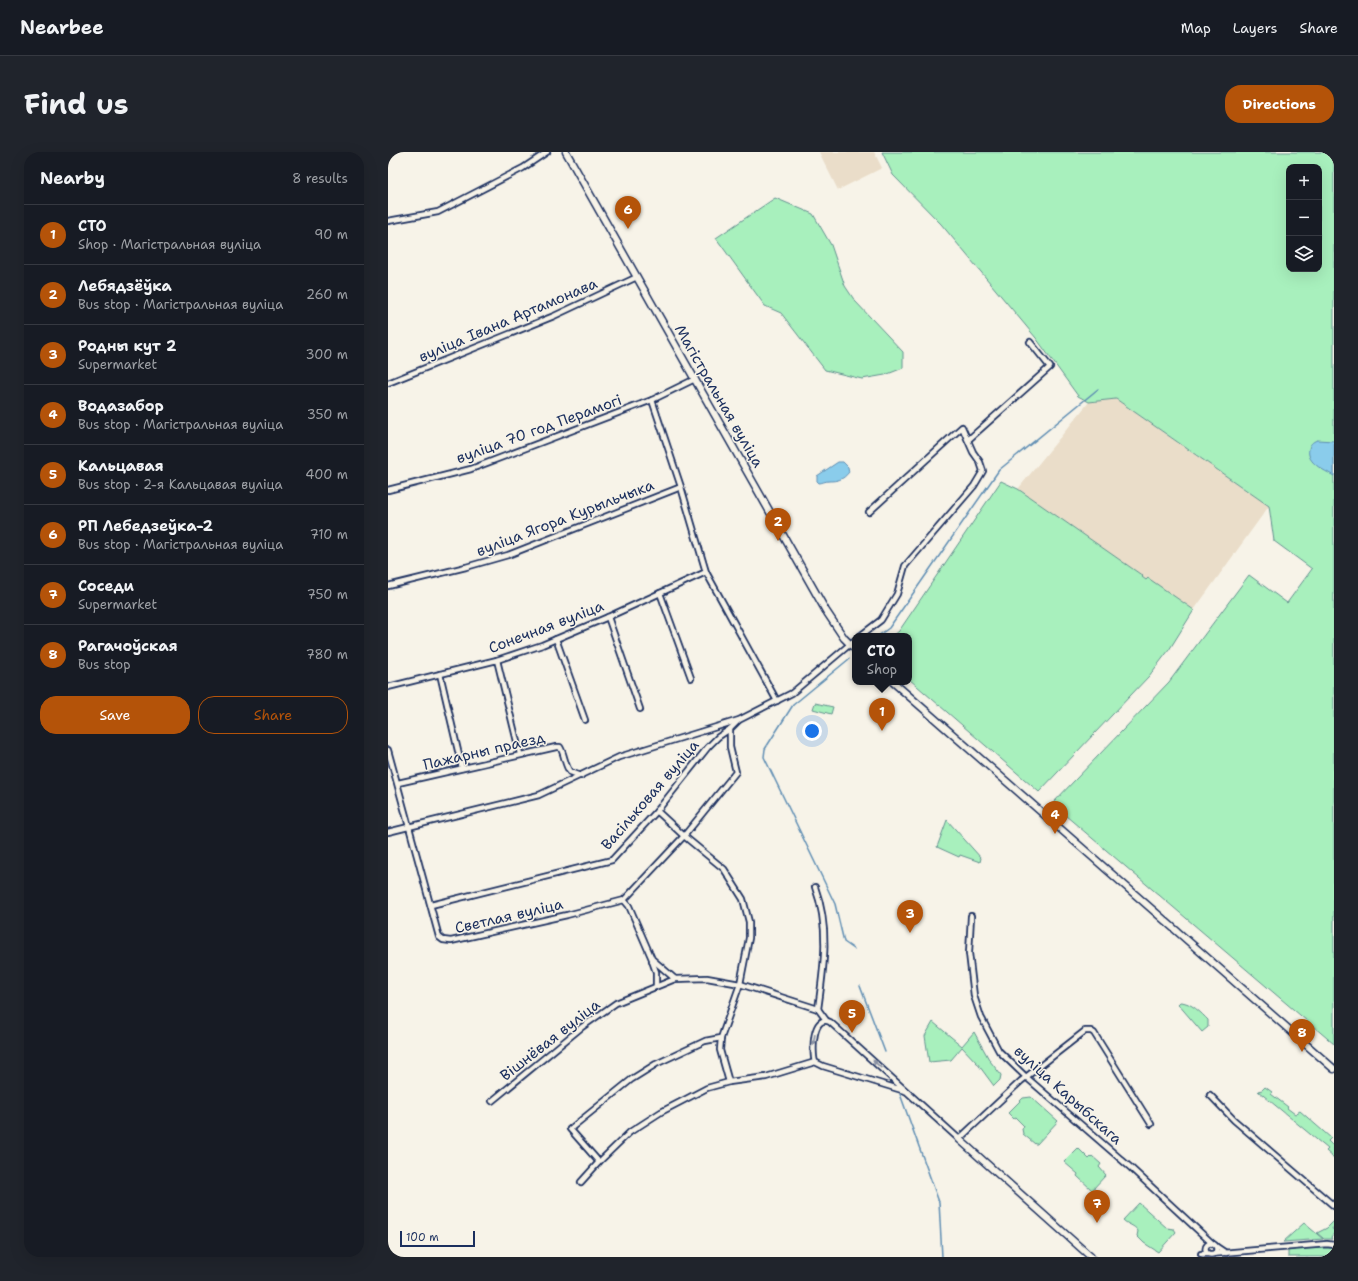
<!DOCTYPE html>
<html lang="en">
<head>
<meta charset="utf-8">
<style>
	:root { --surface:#171b24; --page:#20242c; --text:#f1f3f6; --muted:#9ea1a6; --line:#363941; --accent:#b45309 }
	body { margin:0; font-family:"Shantell Sans",sans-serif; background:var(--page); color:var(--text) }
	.controls { position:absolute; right:12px; top:12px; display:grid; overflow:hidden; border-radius:8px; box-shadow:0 4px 16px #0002 }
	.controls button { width:36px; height:36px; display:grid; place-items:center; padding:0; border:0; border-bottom:1px solid var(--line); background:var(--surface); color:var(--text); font:20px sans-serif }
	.scale { position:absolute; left:12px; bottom:10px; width:75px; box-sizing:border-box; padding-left:4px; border:2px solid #1b2f5e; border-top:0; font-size:11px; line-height:14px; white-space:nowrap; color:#1b2f5e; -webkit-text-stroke:3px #f7f3e8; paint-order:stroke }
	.you { position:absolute; left:424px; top:579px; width:14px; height:14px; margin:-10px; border:3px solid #fff; border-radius:50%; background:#1a73e8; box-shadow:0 0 0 6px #1a73e833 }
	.badge { display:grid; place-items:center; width:26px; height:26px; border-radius:50%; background:var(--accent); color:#fff; font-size:13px; font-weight:700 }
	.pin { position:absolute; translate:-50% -33px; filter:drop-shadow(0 1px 2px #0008) }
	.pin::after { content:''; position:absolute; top:21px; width:14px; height:12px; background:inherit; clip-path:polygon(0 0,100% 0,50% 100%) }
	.popup { position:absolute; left:464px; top:481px; width:60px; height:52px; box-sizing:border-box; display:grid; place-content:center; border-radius:8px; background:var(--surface); filter:drop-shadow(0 1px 3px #0005); font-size:13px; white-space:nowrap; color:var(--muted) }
	.popup b { font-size:15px; color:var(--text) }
	.popup::after { content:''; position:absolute; left:50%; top:100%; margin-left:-8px; border:8px solid transparent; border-top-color:var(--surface) }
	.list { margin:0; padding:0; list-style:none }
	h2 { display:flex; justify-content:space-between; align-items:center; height:52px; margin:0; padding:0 16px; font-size:17px }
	h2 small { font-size:13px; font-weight:400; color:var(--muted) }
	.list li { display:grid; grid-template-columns:26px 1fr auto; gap:12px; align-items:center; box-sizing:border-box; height:60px; padding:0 16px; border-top:1px solid var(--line) }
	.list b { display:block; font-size:15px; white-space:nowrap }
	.list p { margin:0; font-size:13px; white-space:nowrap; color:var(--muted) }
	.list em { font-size:13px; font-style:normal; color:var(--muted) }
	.actions { display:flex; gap:8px; padding:12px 16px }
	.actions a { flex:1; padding:9px 0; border:1px solid var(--accent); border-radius:16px; text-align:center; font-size:14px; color:var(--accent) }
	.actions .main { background:var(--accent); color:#fff }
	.icon { flex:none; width:22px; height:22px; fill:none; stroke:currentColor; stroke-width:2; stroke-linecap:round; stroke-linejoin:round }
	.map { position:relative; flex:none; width:946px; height:1105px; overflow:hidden; border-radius:16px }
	header { display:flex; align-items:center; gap:24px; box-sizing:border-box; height:56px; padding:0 20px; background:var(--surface); border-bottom:1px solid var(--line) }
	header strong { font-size:19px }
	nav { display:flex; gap:22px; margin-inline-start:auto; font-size:14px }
	.intro { display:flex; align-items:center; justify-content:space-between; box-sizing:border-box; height:96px; padding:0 24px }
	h1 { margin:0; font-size:28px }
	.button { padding:10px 18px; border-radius:16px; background:var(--accent); color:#fff; font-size:14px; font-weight:700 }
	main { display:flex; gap:24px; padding:0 24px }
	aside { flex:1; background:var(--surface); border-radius:16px; box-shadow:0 4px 16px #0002 }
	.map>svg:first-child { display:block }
</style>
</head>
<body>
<header>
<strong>Nearbee</strong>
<nav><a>Map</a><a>Layers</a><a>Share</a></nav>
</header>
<div class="intro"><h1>Find us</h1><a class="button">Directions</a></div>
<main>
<aside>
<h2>Nearby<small>8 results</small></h2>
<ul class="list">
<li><span class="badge">1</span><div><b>СТО</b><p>Shop · Магістральная вуліца</p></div><em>90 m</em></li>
<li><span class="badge">2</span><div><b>Лебядзёўка</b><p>Bus stop · Магістральная вуліца</p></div><em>260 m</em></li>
<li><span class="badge">3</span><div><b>Родны кут 2</b><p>Supermarket</p></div><em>300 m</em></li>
<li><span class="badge">4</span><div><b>Водазабор</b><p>Bus stop · Магістральная вуліца</p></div><em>350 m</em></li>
<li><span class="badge">5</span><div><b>Кальцавая</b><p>Bus stop · 2-я Кальцавая вуліца</p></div><em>400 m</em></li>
<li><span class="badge">6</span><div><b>РП Лебедзеўка-2</b><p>Bus stop · Магістральная вуліца</p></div><em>710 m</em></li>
<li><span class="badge">7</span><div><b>Соседи</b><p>Supermarket</p></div><em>750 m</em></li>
<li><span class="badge">8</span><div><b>Рагачоўская</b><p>Bus stop</p></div><em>780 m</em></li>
</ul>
<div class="actions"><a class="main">Save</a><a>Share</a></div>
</aside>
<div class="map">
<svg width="946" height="1105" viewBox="0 0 946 1105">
	<rect width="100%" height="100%" fill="#f7f3e8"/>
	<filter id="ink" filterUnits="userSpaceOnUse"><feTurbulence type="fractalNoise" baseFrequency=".025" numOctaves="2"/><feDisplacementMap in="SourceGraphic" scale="8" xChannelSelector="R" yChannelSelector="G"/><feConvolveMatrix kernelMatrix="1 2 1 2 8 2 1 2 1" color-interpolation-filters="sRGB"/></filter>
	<g filter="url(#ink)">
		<g fill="#eaddc9">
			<polygon points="431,0 486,0 494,16 450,38"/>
			<polygon points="728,247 881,354 806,458 760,427 759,428 754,425 754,424 630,337 701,250"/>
		</g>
		<g fill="#a8f0bd" stroke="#62908e" fill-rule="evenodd">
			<path d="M494 0H946V892L664 652 781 530 861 423 899 451 924 417 886 389 881 354 728 247 701 250 690 244 648 186 553 72 505 23ZM901 15H931V117H901Z"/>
			<polygon points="387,46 425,62 443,93 457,134 467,149 515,200 515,216 497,223 474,227 437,218 393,161 377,154 328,86"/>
			<polygon points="613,329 630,337 755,424 754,425 758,428 760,426 806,458 781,498 761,524 651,640 521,527 521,484 505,484 511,479"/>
			<polygon points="427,551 445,555 443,562 425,557"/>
			<polygon points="559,668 593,706 592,710 572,703 571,705 549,695"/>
			<path d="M792 850C803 850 813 861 820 868V875L814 880 790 852Z"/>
			<polygon points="545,870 574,894 586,880 602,909 613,923 612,928 606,934 589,911 574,895 563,908 541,910 537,884"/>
			<polygon points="877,935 884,940 883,942 900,955 899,956 907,962 912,959 943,986 940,989 946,995 946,1006 938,999 940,997 870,939 874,938"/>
			<polygon points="643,945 670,969 649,992 647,992 635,982 634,977 636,974 628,966 626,967 620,961 635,946"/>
			<polygon points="690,996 701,1007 704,1004 713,1012 711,1015 718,1023 704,1038 689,1024 690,1022 676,1010"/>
			<path d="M751 1051 779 1076 786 1077 788 1080 770 1100 756 1091 749 1084 750 1079C746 1073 740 1073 735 1068Z"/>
			<polygon points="946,1069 946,1074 944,1077 946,1078 946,1081 943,1085 944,1087 936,1087 929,1081 939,1076"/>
			<polygon points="916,1071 935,1087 895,1090"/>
			<polygon points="924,1096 946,1096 946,1105 900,1105 900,1098"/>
		</g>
		<g fill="#8acceb" stroke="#5e8db3">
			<path d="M929 288 946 289V324C936 318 918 311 921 297 922 292 924 290 929 288Z"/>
			<path d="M450 310H455L460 315 461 320C455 328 449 329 441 329 437 329 434 331 431 331L429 329V324Z"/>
		</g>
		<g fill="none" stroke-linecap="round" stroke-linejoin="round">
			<g stroke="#5e8db3" stroke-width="1.5">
				<polyline points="490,484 501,476 611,318 710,237"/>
				<polyline points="461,507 405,553 377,597 376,605 447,752 456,790 466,797"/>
				<polyline points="472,834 497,900"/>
				<polyline points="512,942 551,1050 554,1105"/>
			</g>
			<defs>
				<g id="street">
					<polyline points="0,69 50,60 135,16 159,0"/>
					<polyline points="0,231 166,164 249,125"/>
					<polyline points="264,248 293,335 318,420 389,549"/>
					<polyline points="580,288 662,215 642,190"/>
					<polyline points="0,338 83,317 264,248 307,227"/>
					<polyline points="0,434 78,415 120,403 293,335"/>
					<polyline points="272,441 303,526"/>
					<polyline points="220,465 252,557"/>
					<polyline points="472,484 493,468 509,442 517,414 586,334 595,319 592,310 585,300 574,275 481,360"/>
					<polyline points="168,487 197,568"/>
					<polyline points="109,508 132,602"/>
					<polyline points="52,522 74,616"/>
					<polyline points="0,535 109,508 154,493 220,465 318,420"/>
					<polyline points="0,598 51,785 55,788 63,789 179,763 236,748 296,684 348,620 342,595 342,577"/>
					<path d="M10 631 168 595H172C177 603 176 612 182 620L193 624"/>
					<polyline points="269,659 296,684 336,717 355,747 361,770 361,786 352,832 333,886 332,898 341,930"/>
					<polyline points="0,680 151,643 231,605 351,568 404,541 467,488"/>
					<path d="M427 735C442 776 436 814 430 857"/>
					<polyline points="236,748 241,754 264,807 287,827"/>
					<polyline points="43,753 224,708 269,659 320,595 330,585 342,577 350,569"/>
					<polyline points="583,764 581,801 586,844 593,865 611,899 638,925 743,1016 826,1093 838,1101"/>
					<polyline points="264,809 268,820 268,834"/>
					<polyline points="430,857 438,868"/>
					<path d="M517 939 435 914 427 910C424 901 424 861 442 870L571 987 633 929 697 879H703L706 881 763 972"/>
					<polyline points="822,943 846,968 946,1054"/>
					<polyline points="104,949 194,875 228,851 287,827 319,826 352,832 430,857"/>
					<polyline points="211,1010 182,977 244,927 268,912 317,889 333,886"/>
					<polyline points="193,1030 211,1010 242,980 273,960 298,947 319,936 341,930 378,925 427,910"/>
					<circle cx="823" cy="1097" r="5.5"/>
					<polyline points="813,1102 823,1102 939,1092 946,1093"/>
				</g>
				<g id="secondary">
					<polyline points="178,0 438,459 456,486 467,497"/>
					<polyline points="505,530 946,917"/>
					<polyline points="571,987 703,1105"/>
				</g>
			</defs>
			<use href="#street" stroke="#1b2f5e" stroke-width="8"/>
			<use href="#secondary" stroke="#1b2f5e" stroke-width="9"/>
			<use href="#street" stroke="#f7f3e8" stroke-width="4.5"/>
			<use href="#secondary" stroke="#f7f3e8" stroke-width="6"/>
		</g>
		<defs><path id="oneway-solid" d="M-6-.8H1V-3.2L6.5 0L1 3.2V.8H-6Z"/></defs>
		<g fill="#8991a3">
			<use href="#oneway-solid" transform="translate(426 888) rotate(99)"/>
			<use href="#oneway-solid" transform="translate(489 912) rotate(-137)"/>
		</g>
	</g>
	<g text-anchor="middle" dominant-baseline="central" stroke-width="3" stroke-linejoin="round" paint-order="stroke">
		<g font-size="15" fill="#1b2f5e" stroke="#f7f3e8">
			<text transform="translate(120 168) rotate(-23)">вуліца Івана Артамонава</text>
			<text transform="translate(331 244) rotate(60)">Магістральная вуліца</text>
			<text transform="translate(151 277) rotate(-20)">вуліца 70 год Перамогі</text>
			<text transform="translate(177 366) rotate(-21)">вуліца Ягора Курыльчыка</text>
			<text transform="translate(158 475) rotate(-21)">Сонечная вуліца</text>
			<text transform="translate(96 599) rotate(-13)">Пажарны праезд</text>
			<text transform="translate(262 643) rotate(-49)">Васільковая вуліца</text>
			<text transform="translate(121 764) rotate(-13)">Светлая вуліца</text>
			<text transform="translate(162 888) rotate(-38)">Вішнёвая вуліца</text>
			<text transform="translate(680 943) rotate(42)">вуліца Карыбскага</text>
		</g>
	</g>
</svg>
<div class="controls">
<button>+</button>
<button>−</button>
<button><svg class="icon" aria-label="layers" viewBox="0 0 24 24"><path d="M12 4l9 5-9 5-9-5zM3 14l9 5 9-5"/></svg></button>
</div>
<div class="scale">100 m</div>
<div class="you"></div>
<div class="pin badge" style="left:494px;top:579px">1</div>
<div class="popup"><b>СТО</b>Shop</div>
<div class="pin badge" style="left:390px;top:389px">2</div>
<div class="pin badge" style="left:522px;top:781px">3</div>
<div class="pin badge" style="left:667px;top:682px">4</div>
<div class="pin badge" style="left:464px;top:881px">5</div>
<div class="pin badge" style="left:240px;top:77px">6</div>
<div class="pin badge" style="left:709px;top:1071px">7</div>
<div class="pin badge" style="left:914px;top:900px">8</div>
</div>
</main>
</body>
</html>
